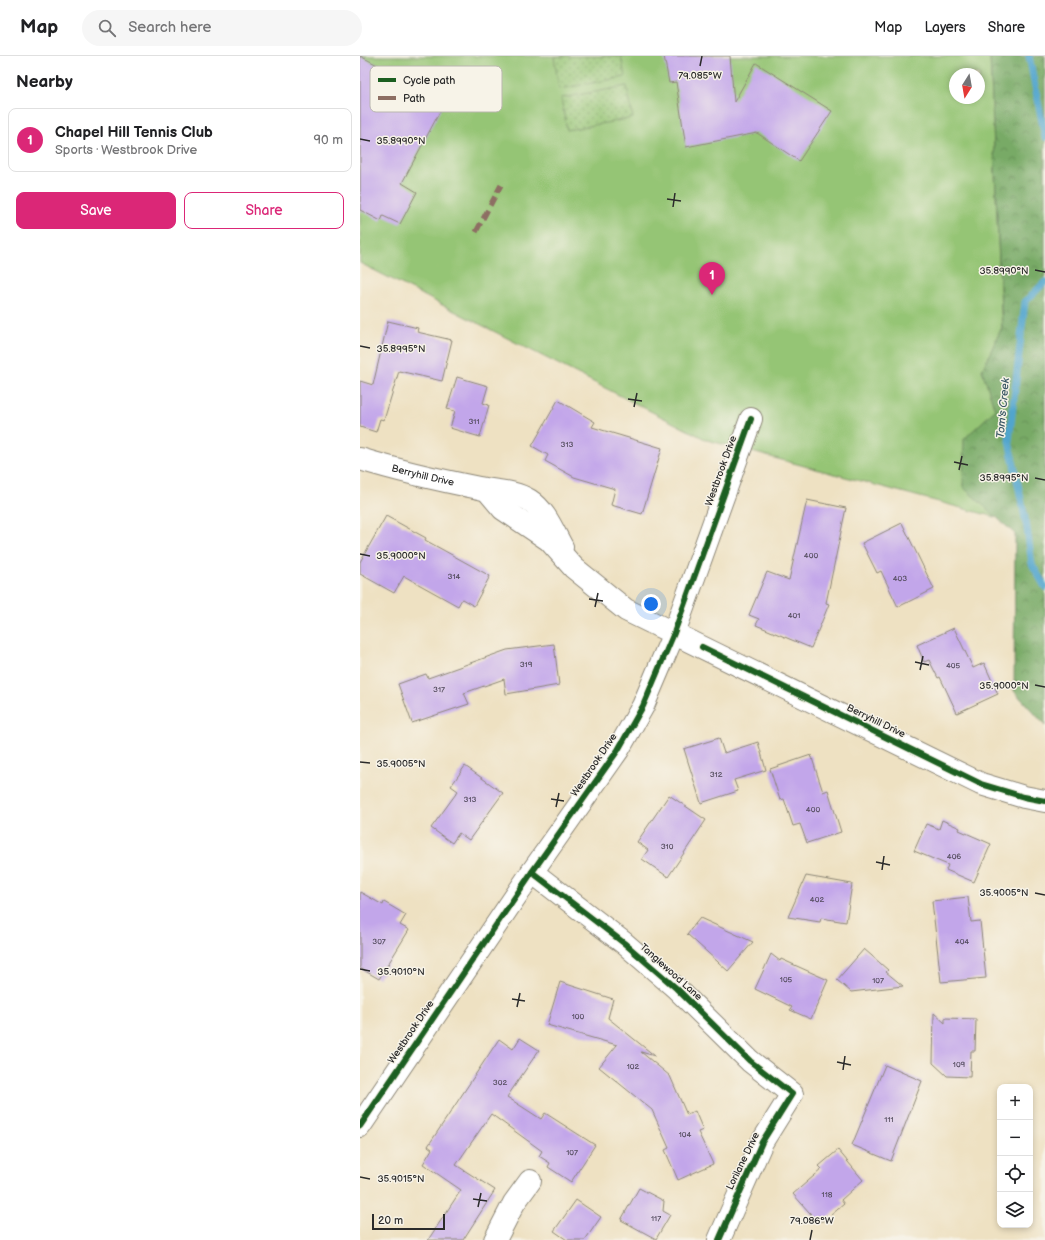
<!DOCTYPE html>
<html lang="en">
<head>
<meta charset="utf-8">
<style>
	:root { --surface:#fff; --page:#f6f6f6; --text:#202124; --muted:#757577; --line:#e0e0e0; --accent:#db2777 }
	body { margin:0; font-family:"Balsamiq Sans",sans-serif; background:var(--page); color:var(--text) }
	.controls { position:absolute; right:12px; bottom:12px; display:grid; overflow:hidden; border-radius:8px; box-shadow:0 2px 6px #0003 }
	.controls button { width:36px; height:36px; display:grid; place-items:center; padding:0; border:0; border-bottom:1px solid var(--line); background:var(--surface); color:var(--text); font:20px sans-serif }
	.compass { position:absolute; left:589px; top:12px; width:36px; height:36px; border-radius:50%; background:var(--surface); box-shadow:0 2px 6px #0003; rotate:191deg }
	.scale { position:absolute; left:12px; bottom:10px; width:73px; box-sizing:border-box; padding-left:4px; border:2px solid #2b2b2b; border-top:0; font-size:11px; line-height:14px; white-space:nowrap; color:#2b2b2b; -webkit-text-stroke:3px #f7f3e8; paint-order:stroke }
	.you { position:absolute; left:291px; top:548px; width:14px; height:14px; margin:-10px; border:3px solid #fff; border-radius:50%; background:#1a73e8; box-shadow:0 0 0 6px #1a73e833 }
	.badge { display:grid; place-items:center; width:26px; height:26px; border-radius:50%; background:var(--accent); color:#fff; font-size:13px; font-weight:700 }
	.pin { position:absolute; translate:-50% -33px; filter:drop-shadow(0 1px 2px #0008) }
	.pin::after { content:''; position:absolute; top:21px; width:14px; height:12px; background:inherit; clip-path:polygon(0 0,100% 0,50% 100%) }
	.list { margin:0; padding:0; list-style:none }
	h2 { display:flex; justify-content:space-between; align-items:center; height:52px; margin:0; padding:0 16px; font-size:17px }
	h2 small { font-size:13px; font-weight:400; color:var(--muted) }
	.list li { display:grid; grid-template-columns:26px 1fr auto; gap:12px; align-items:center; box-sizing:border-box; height:64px; margin:0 8px 8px; padding:0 8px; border:1px solid var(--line); border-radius:8px }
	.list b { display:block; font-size:15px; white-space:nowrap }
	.list p { margin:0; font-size:13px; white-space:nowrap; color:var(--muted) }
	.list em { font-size:13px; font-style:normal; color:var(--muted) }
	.actions { display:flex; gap:8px; padding:12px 16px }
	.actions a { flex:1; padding:9px 0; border:1px solid var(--accent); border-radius:8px; text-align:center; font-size:14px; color:var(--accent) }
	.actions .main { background:var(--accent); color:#fff }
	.icon { flex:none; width:22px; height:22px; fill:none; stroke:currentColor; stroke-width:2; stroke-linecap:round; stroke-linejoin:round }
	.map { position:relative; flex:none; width:685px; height:1184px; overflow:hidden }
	header { display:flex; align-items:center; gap:24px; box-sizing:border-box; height:56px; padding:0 20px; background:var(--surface); border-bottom:1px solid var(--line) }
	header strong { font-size:19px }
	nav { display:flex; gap:22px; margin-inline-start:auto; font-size:14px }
	.search { width:280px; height:36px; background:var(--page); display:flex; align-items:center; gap:10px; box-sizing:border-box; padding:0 14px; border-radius:22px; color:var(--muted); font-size:15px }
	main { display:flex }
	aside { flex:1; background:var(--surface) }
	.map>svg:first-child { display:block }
</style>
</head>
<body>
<header>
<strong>Map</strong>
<div class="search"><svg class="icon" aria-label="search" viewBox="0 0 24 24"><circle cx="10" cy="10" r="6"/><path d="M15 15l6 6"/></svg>Search here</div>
<nav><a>Map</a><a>Layers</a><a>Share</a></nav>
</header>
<main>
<aside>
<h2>Nearby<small></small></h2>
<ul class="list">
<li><span class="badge">1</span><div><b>Chapel Hill Tennis Club</b><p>Sports · Westbrook Drive</p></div><em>90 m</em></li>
</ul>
<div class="actions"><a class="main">Save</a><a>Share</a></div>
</aside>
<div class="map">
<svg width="685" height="1184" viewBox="0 0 685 1184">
	<defs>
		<pattern id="forest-crowns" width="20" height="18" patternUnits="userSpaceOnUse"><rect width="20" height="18" fill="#78aa66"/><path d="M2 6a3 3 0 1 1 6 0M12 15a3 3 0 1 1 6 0" fill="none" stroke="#638b54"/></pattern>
		<pattern id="park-dots" width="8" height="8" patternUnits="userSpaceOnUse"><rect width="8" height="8" fill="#95c574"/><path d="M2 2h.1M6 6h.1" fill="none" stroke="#7aa05f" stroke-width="1.8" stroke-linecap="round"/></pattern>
	</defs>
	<rect width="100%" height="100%" fill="#f7f3e8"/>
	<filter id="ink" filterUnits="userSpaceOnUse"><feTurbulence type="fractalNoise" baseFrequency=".025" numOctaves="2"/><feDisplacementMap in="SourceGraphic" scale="8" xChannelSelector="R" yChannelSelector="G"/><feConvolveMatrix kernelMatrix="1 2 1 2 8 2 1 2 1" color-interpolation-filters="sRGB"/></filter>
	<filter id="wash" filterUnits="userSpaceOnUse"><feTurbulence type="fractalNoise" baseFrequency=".012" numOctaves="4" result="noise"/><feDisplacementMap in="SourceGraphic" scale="16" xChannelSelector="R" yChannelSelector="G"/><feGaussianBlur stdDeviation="0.9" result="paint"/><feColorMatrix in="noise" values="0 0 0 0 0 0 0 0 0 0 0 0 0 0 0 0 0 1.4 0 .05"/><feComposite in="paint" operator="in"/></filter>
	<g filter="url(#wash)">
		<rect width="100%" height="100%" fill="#eee1c2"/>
		<path fill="#95c574" stroke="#607850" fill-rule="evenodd" d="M0 0H630L650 465 347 384 0 207ZM595 18H619V42H595Z"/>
		<polygon fill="url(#forest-crowns)" stroke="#526a48" points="630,0 685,0 685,669 654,635 655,478 603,431 604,383 635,354 622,314 642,271"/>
		<g fill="url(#park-dots)" stroke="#607850">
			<polygon points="201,0 261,0 265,21 199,33 194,1"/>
			<polygon points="267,30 273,62 207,74 201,42"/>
		</g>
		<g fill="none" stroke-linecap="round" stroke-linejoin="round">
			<g stroke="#51a5cd" stroke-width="7">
				<polyline points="669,0 685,81"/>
				<polyline points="685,226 665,246 649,385 667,472 672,508 685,531"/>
			</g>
		</g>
		<g id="blocks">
			<g fill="#c2a6ea">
				<polygon points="0,0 86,44 42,127 57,136 40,168 23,160 21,165 0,154"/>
				<polygon points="304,0 370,0 374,46 396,7 472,55 439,105 397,77 326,91 316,26 309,27"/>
				<polygon points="28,265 58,272 57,276 92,284 82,325 39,315 24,364 20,363 16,376 0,371 0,325 13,329"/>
				<polygon points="97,321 128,330 123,347 129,349 120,381 90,372 95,355 87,353"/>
				<polygon points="198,344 235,366 232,371 302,392 282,458 251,449 255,433 214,421 185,405 188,399 172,390"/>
				<polygon points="447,444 486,452 466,547 469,548 451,592 396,569 399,563 389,559 407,516 429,524"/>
				<polygon points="26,460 66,482 65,484 130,520 114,550 102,543 98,550 44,520 34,537 0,518 0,506"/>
				<polygon points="542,467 574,533 538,551 521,515 517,517 502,487"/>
				<polygon points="594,572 613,612 624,607 638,638 597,657 580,621 578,622 569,604 564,606 557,589"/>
				<polygon points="194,588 199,629 146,638 144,623 104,637 109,648 52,667 38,628 66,618 68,622 147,594"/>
				<polygon points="359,682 364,697 398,686 406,714 374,724 378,735 341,747 324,693"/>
				<polygon points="451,699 463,736 468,734 481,776 447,787 440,768 433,770 424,743 420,744 410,713"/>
				<polygon points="105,710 143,737 109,784 99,777 92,787 71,772 98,735 91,730"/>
				<polygon points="309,739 346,764 308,821 282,803 288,794 277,786"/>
				<polygon points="582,764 600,772 599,774 631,788 614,826 586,814 588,809 554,795 566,768 579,773"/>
				<polygon points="446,820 492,828 486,866 461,862 460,866 428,861"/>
				<polygon points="0,836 23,849 24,846 46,859 40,869 49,874 19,923 0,912"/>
				<polygon points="608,841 611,866 620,865 626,922 581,926 572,845"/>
				<polygon points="340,862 393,886 368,915 327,878"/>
				<polygon points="504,893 528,914 526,916 543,930 491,936 477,924"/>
				<polygon points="411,898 420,905 421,903 468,924 451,963 430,954 432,951 395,933"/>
				<polygon points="200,926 253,943 248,962 295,1000 281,996 310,1020 327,1059 335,1055 343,1074 338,1076 353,1108 318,1124 305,1094 309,1092 292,1054 239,1011 257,989 187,969"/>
				<polygon points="574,957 585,967 585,962 616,963 615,995 611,995 610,1021 587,1020 573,1007"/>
				<polygon points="160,982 179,994 147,1041 181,1063 185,1057 235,1089 211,1126 188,1111 190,1107 179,1100 182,1095 131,1058 96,1109 135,1134 103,1184 68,1184 101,1134 63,1108 72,1093 68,1090 139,983 153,993"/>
				<polygon points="525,1009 562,1025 531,1105 492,1089"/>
				<polygon points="478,1094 503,1124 481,1144 484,1148 464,1165 457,1165 433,1138 462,1113 459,1110"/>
				<polygon points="279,1132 304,1145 303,1155 310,1159 296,1183 261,1164"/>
				<polygon points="216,1144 241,1161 225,1184 207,1184 194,1175"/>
			</g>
		</g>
	</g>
	<g filter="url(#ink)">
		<use href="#blocks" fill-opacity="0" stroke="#8c8676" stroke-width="1"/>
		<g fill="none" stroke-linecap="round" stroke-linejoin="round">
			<defs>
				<g id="street">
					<path id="s1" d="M0 403C39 415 79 424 119 432 136 436 153 434 169 444 185 454 193 475 202 491"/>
					<polyline points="127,434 143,453 189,484 214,512 266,554 621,728 664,741 685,745"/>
					<polyline points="172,816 264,887 316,932 390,1005 432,1038 402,1086 359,1184"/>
					<polyline points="0,1070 172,816 258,694 283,650 314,577 391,363"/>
					<polyline points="135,1184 154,1147 170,1125"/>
				</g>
			</defs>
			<use href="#street" stroke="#8c8676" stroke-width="24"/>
			<use href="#street" stroke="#fff" stroke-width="22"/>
			<polyline stroke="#8d6e63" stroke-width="5" stroke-dasharray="10 5" stroke-linecap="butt" points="116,176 141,129"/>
			<defs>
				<g id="cycleway">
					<polyline points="342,591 621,728 664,741 685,745"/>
					<polyline points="172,816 264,887 316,932 390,1005 432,1038 402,1086 359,1184"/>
					<polyline points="0,1070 172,816 258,694 283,650 314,577 391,363"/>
				</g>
			</defs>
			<use href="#cycleway" stroke="#f7f3e8" stroke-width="8"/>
			<use href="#cycleway" stroke="#1b5e20" stroke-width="6"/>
		</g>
	</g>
	<path fill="none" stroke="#2b2b2b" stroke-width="1.5" d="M340 10 342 0M0 83 10 85M307 143 321 145M313 151 315 137M675 214 685 216M0 290 10 292M268 343 282 345M274 351 277 337M594 406 608 409M599 414 602 400M675 422 685 424M0 498 10 500M229 543 243 545M235 551 238 537M555 606 569 609M560 614 563 600M675 629 685 631M0 706 10 707M191 743 204 745M196 751 199 737M516 806 530 809M522 814 524 800M675 837 685 839M0 913 10 915M152 943 165 945M157 951 160 937M477 1006 491 1009M483 1014 485 1000M0 1121 10 1123M113 1143 127 1145M118 1151 121 1137M450 1184 452 1174"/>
	<g text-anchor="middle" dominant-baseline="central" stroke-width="3" stroke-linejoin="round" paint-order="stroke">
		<g font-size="8" fill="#514a5b">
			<text x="114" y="365">311</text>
			<text x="207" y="388">313</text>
			<text x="451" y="499">400</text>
			<text x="94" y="520">314</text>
			<text x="540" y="522">403</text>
			<text x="434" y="559">401</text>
			<text x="166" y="608">319</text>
			<text x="593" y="609">405</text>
			<text x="79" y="633">317</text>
			<text x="356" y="718">312</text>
			<text x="110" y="743">313</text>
			<text x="453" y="753">400</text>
			<text x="307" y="790">310</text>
			<text x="594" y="800">406</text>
			<text x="457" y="843">402</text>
			<text x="19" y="885">307</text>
			<text x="602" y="885">404</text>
			<text x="426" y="923">105</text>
			<text x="518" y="924">107</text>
			<text x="218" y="960">100</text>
			<text x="599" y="1008">109</text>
			<text x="273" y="1010">102</text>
			<text x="140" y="1026">302</text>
			<text x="529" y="1063">111</text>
			<text x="325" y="1078">104</text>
			<text x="212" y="1096">107</text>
			<text x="467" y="1138">118</text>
			<text x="296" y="1162">117</text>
		</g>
		<g font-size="10" fill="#2b2b2b" stroke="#f7f3e8">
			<text transform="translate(361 415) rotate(-70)">Westbrook Drive</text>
			<text stroke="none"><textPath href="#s1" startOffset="65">Berryhill Drive</textPath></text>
			<text transform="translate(516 665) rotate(26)">Berryhill Drive</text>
			<text transform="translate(234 709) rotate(-56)">Westbrook Drive</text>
			<text transform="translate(311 916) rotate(42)">Tanglewood Lane</text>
			<text transform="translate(51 976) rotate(-56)">Westbrook Drive</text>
			<text transform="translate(383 1105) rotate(-64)">Lorilane Drive</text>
		</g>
		<g font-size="11" font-style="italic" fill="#385664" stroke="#f7f3e8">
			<text transform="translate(643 352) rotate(-85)">Tom's Creek</text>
		</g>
	</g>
	<rect x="10" y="10" width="132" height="46" rx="6" fill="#f7f3e8" stroke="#bab7af" stroke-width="1"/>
	<rect x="18" y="22" width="18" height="4" fill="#1b5e20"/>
	<rect x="18" y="40" width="18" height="4" fill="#8d6e63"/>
	<g font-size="11" fill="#2b2b2b">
		<text x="43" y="28">Cycle path</text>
		<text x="43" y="46">Path</text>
	</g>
	<g font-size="10" text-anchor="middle" fill="#2b2b2b" stroke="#f7f3e8" stroke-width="3" stroke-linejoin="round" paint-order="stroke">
		<text x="340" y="23">79.085°W</text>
		<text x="41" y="88">35.8990°N</text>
		<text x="644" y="218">35.8990°N</text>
		<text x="41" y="296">35.8995°N</text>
		<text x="644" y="425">35.8995°N</text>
		<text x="41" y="503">35.9000°N</text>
		<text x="644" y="633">35.9000°N</text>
		<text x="41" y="711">35.9005°N</text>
		<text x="644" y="840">35.9005°N</text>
		<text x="41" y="919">35.9010°N</text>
		<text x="41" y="1126">35.9015°N</text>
		<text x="452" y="1168">79.086°W</text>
	</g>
</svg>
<div class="controls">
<button>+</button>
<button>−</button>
<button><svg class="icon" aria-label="locate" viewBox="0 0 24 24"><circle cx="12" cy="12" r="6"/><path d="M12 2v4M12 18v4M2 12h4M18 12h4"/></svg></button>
<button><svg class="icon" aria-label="layers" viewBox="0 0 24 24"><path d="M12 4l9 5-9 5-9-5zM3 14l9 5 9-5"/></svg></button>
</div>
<svg class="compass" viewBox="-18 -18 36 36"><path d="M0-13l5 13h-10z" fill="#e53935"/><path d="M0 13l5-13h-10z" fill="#757577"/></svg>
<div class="scale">20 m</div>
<div class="you"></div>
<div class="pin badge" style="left:352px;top:239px">1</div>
</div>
</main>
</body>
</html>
